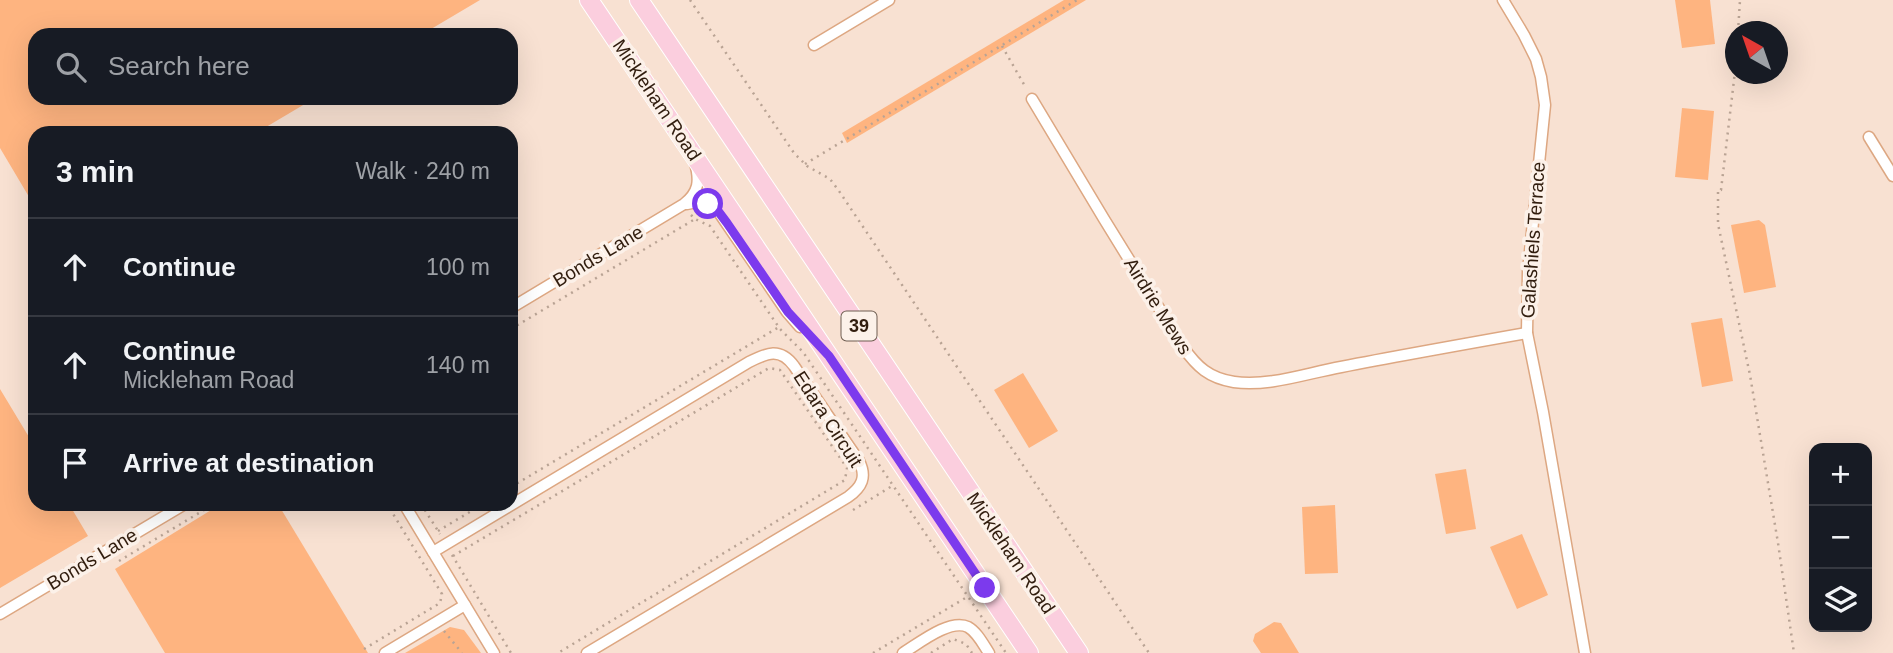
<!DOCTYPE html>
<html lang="en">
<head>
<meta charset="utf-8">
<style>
	:root { --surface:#171b24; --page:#242831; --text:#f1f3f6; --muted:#9ea1a6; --line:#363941 }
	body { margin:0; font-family:Helvetica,sans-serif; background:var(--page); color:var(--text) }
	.controls { position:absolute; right:21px; bottom:21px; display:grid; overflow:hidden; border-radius:14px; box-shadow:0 7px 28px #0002 }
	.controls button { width:63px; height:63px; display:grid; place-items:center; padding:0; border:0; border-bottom:2px solid var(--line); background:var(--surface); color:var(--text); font:35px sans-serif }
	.compass { position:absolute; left:1725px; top:21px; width:63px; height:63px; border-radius:50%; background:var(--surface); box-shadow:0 7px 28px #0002; rotate:320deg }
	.stop { position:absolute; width:21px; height:21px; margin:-16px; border:5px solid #7c3aed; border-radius:50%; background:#fff }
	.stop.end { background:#7c3aed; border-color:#fff; box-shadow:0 2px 7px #0008 }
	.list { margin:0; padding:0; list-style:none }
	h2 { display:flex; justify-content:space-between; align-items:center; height:91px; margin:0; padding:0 28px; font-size:30px }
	h2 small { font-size:23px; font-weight:400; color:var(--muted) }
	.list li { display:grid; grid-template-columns:46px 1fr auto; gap:21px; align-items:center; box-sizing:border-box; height:98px; padding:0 28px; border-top:2px solid var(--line) }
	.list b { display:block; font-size:26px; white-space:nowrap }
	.list p { margin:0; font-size:23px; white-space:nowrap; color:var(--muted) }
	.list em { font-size:23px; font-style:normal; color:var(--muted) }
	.icon { flex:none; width:38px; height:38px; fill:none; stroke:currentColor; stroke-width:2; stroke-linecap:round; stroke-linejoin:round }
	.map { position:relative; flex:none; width:1893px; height:653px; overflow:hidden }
	.search { position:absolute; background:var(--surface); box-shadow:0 7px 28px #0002; left:28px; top:28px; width:490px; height:77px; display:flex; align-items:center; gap:18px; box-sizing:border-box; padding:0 24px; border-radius:21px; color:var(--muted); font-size:26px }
	.panel { position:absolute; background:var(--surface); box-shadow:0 7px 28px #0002; left:28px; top:126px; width:490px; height:385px; border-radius:21px }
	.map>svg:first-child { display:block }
</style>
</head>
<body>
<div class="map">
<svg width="1893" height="653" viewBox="0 0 1893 653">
	<rect width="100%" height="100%" fill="#f8e1d2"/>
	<g fill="#feb480">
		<polygon points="0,0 480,0 421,35 35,35 35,98 315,98 256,133 35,133 35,207 0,148"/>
		<polygon points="1064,0 1086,0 847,143 842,133"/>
		<polygon points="1675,0 1710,0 1715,44 1682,48"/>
		<polygon points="1682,108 1714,111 1708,180 1675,177"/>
		<polygon points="1759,220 1765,225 1776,287 1744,293 1731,225"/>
		<polygon points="1722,318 1733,381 1702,387 1691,323"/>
		<polygon points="1023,373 1058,431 1029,448 994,390"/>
		<polygon points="0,389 35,447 35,504 69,504 88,536 0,588"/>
		<polygon points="1466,469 1476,529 1446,534 1435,474"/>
		<polygon points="221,504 278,504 368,653 165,653 115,569"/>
		<polygon points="1335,505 1338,573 1305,574 1302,507"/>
		<polygon points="1522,534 1548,595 1517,609 1490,547"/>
		<polygon points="1274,622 1281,623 1299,653 1261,653 1253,641 1255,634"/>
		<polygon points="450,627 464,630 481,653 405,653"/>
	</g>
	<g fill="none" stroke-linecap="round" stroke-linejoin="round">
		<defs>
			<g id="street">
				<polyline points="1503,0 1524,35 1536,59 1541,77 1545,105 1528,271 1527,333 1543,412 1585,653"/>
				<polyline points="814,45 889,0"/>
				<path d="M1032 99 1104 219 1183 347C1197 367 1209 378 1234 382 1269 387 1307 373 1341 367 1403 355 1465 344 1527 333"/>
				<polyline points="1869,137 1893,176"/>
				<polyline points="687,204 702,201 718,211 787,312 800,327"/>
				<path d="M511 308 684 204C699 192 700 181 695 163"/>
				<polyline points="404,504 494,653"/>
				<path d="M433 552 749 362C767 353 780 347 794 366L859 461C867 477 862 487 848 497L587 653"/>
				<polyline points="0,614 185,504"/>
				<polyline points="385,653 465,605"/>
				<path d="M903 653C918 644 950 618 968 627 977 632 983 644 989 653"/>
			</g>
			<g id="primary">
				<polyline points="589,0 1029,653"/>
				<polyline points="639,0 1079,653"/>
			</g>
		</defs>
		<use href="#street" stroke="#dda782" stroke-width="13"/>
		<use href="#primary" stroke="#fff" stroke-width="20"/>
		<g stroke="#b9a394" stroke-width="2.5" stroke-dasharray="2 5" stroke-linecap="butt">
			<polyline points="690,0 794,153 807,166 830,179 839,191 1149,653"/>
			<polyline points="1738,32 1740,0"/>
			<polyline points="1002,46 1026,88"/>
			<polyline points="1736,63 1721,190 1718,190 1718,224 1750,375 1778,543 1794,653"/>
			<polyline points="805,164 1077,0"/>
			<polyline points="691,215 695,219 710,226 780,329 803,352 1006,653"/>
			<polyline points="511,329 695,219"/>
			<polyline points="511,487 779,327"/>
			<polyline points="421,504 440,534"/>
			<polyline points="853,510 892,486"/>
			<polyline points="438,531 483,504"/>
			<polyline points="452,555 511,653"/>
			<polyline points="453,556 769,368 780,370 847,468 845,480 558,653"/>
			<polyline points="119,561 214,504"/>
			<polyline points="444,631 462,653"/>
			<polyline points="364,649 440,603 442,594 387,504"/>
			<polyline points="873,653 967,597"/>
			<polyline points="931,653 953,639 966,644 972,653"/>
		</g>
		<use href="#street" stroke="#fff" stroke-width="10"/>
		<use href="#primary" stroke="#fbcede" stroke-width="18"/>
	</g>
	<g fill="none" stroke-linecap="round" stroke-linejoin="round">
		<polyline stroke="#7c3aed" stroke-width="9" points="708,204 718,211 727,223 788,312 829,356 985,588"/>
	</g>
	<g text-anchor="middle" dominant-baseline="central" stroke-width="7" stroke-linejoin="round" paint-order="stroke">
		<rect fill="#fcf1e9" stroke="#6e5d50" stroke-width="2" x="841.5" y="311.5" width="35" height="29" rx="5"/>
		<g font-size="18" font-weight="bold" fill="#311d0e">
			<text x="859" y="326">39</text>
		</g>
		<g font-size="19" fill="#311d0e" stroke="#fcf1e9">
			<text transform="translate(657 100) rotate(56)">Mickleham Road</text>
			<text transform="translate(1533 240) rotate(-86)">Galashiels Terrace</text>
			<text transform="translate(598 256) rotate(-31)">Bonds Lane</text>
			<text transform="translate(1158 306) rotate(58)">Airdrie Mews</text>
			<text transform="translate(828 419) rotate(57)">Edara Circuit</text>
			<text transform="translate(1011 553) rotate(56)">Mickleham Road</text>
			<text transform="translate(92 559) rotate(-31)">Bonds Lane</text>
		</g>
	</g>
</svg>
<div class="controls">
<button>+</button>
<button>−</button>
<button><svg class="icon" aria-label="layers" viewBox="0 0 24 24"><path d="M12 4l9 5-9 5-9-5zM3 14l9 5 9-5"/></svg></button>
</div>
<svg class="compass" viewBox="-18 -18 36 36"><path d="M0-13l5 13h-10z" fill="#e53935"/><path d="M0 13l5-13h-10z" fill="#9ea1a6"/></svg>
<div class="stop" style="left:708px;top:204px"></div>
<div class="stop end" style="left:985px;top:588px"></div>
<div class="search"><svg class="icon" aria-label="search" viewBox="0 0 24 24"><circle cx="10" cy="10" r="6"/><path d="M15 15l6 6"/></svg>Search here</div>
<section class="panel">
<h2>3 min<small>Walk · 240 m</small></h2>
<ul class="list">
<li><svg class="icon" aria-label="ahead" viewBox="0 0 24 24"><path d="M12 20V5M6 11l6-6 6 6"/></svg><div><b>Continue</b></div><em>100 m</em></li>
<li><svg class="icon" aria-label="ahead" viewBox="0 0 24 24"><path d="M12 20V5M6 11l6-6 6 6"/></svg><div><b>Continue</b><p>Mickleham Road</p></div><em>140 m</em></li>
<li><svg class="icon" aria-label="arrive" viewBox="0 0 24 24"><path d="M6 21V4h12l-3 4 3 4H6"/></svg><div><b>Arrive at destination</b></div></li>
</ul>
</section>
</div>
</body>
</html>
